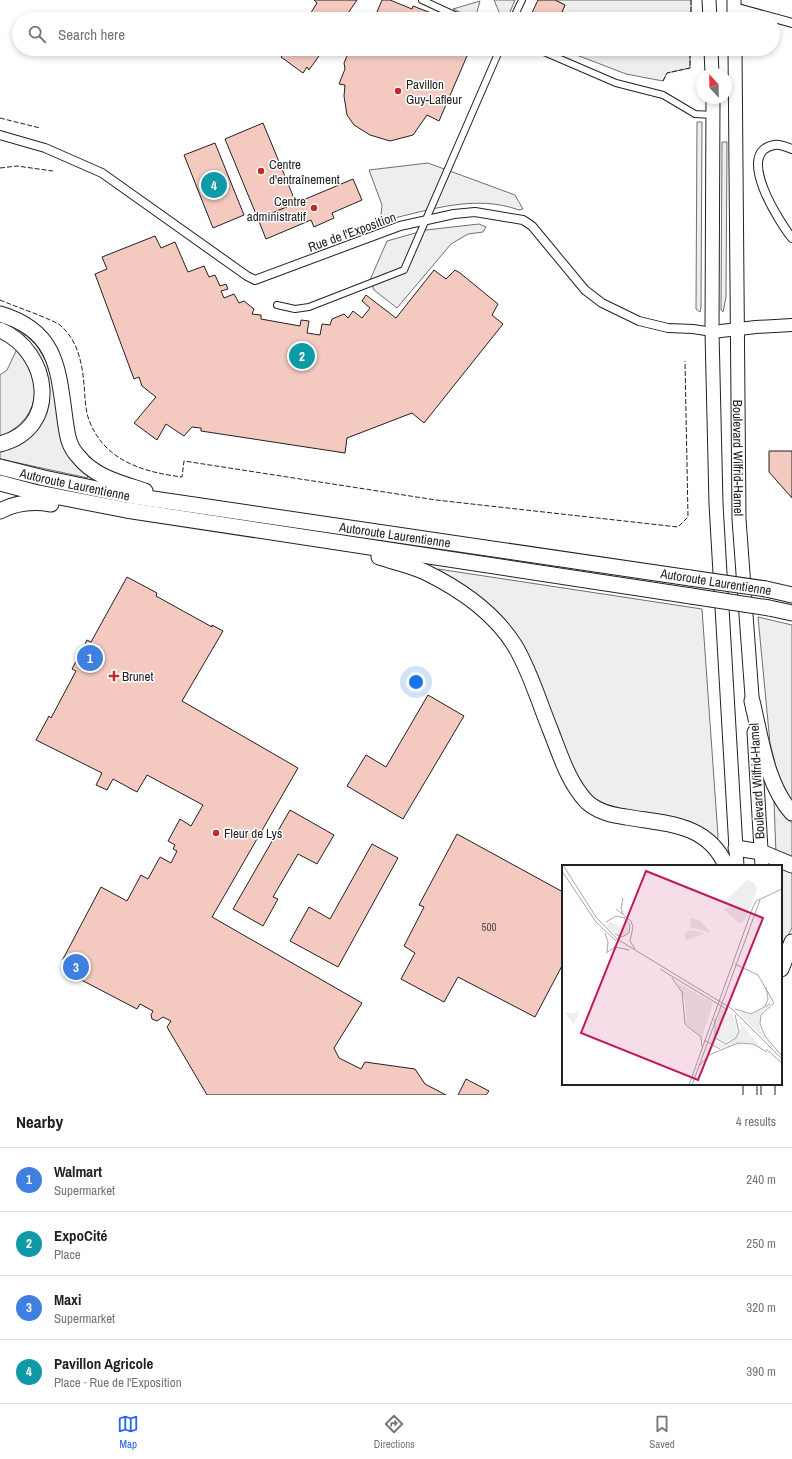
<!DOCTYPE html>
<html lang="en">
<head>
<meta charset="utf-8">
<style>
	:root { --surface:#fff; --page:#f6f6f6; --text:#202124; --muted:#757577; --line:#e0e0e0; --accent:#2563eb }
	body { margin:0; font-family:"Archivo Narrow",sans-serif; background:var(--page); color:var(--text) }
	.compass { position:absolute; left:696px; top:68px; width:36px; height:36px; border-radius:50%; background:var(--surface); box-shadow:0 2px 6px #0003; rotate:338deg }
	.you { position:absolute; left:416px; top:682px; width:14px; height:14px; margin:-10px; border:3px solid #fff; border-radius:50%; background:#1a73e8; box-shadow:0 0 0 6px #1a73e833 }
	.badge { display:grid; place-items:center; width:26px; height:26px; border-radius:50%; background:var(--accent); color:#fff; font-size:13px; font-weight:700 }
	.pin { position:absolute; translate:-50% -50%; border:2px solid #fff; box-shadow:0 1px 4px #0006 }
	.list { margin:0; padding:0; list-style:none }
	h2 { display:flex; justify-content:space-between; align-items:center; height:52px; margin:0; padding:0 16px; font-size:17px }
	h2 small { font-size:13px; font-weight:400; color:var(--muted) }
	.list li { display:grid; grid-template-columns:26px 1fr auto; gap:12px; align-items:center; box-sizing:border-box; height:64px; padding:0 16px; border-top:1px solid var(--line) }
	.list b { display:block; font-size:15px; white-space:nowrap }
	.list p { margin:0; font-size:13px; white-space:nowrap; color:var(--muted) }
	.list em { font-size:13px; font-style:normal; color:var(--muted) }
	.icon { flex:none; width:22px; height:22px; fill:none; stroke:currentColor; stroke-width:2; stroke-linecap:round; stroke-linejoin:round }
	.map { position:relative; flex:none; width:792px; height:1095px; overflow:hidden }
	.search { position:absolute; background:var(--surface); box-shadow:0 2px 6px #0003; left:12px; right:12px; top:12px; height:44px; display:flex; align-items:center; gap:10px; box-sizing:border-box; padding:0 14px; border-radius:22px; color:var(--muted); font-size:15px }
	.sheet { height:308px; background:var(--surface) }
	nav { display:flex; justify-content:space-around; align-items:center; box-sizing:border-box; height:56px; border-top:1px solid var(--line); background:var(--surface); font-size:11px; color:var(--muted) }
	nav a { display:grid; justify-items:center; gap:2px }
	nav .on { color:var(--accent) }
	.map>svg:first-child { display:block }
</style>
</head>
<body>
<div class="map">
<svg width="792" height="1095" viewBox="0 0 792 1095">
	<rect width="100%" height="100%" fill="#fff"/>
	<g fill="#eee" stroke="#6f6f6f">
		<polygon points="494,0 515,0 507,19 502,19"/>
		<polygon points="555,0 691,0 691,19 559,19 565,5"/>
		<polygon points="480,1 475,19 453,9"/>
		<polygon points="561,49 690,49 690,68 667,73 663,81 626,74"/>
		<polygon points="697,122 702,122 701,307 700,312 696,309"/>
		<polygon points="722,142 727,142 726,297 723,312 721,310"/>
		<path d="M428 163 515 195 523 209 519 210C475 194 430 210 386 220L383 219 381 215 382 205 369 170Z"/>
		<polygon points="479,224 486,227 483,232 468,234 451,244 397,308 374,290 370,280 387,241 426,230"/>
		<polygon points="25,334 37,346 47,363 88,478 0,459 0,449 45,411 23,337"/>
		<path d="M17 349C45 381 40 419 0 437V375L7 370Z"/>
		<polygon points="438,569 702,609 718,836 717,845 612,810 589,795 579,783 527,660 437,572"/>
		<polygon points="758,617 792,625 792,804 782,791 770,743"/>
		<polygon points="774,802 792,823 792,860 776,854"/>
		<polygon points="781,866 792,870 792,928 782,947"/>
	</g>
	<g fill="#f3c9c0" stroke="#222">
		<polygon points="314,0 357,0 344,19 307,19 317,3"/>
		<polygon points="382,0 390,0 412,9 413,6 439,16 437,19 366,19 367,17 374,19"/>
		<polygon points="538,0 555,0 565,5 559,19 529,19"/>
		<polygon points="287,49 324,49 309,70 307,67 303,73 281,57"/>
		<polygon points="350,49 470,49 439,121 427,115 413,135 390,141 370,135 354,125 347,115 344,96 345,85 339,84 345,69 344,63"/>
		<polygon points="263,123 296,203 258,219 225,139"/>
		<polygon points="215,143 244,215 213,228 184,155"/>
		<polygon points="353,179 362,200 332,213 334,218 314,227 311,220 266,239 258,219"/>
		<polygon points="155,236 161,248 175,242 188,272 204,266 209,277 215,275 220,286 226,284 228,289 221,291 224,298 234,294 239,303 244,301 254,309 252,314 261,315 261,319 300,326 301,320 309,321 307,333 320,335 322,324 330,325 332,319 344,314 348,318 353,311 362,318 370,308 362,301 366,295 396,318 434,270 446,279 455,270 460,273 498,304 492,315 503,324 424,423 412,413 347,438 345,453 201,431 201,428 192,427 184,436 166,424 157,440 134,423 156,397 142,386 139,377 134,379 95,274 107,269 102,257"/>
		<polygon points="769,451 792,451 792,498 769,472"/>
		<polygon points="127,577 157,593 156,596 212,627 212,625 223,631 182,701 298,768 212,917 362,1003 334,1048 339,1058 361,1069 365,1062 415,1069 425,1084 446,1095 207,1095 167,1027 171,1021 163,1017 157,1021 152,1019 151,1015 153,1011 140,1004 137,1009 68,973 63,959 101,887 127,901 141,875 148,879 160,857 171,863 177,851 173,849 175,845 168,841 180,819 191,826 203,805 147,775 137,792 113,779 107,790 96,785 102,773 36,740 49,716 51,718 76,671 72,669 87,640 91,642"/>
		<polygon points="428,695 464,716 403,819 347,786 366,755 386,767"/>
		<polygon points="290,810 334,835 317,864 298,854 273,897 278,899 263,926 233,909"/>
		<polygon points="457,834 563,892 563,964 535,1017 458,977 444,1002 401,979 415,953 404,946 424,907 419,905"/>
		<polygon points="372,844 398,858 338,967 290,941 309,907 330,919"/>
		<polygon points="466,1079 489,1091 486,1095 458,1095"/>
	</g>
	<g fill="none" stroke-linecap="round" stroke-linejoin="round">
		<defs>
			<g id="pedestrian">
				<polyline points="422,0 463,19"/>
				<polyline points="513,19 522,0"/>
				<polyline points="537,49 616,83 663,95 695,114 713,115"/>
				<polyline points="277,305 295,309 309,307 404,270 500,49"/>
			</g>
			<g id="minor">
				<polyline points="734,7 792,23"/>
				<polyline points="0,135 45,148 102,173 247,276 255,280 400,226 454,214 475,212 523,220 532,226 585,290 602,303 639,321 668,328 693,329 712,332"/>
				<path d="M792 149C787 147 779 144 774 145 734 152 780 223 792 238"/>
			</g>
			<polyline id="secondary" points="712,332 756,327 792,325"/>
			<g id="primary">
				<polyline points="709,0 710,19"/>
				<polyline points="734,0 734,19"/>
				<polyline points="711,49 712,74"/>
				<path id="s1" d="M735 49 739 519 753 710"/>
				<polyline points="713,98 712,332 716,504 737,866"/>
				<polyline points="754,732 762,866"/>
				<polyline points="750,1084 750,1095"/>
				<polyline points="768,1084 768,1095"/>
			</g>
			<g id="motorway">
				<path d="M0 314C57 331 58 368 65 419 67 433 68 446 78 456 94 477 121 483 145 491"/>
				<path d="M0 330C51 352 61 429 0 444"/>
				<path id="s2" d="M0 467 44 478 126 495 690 578"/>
				<polyline points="0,483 34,492 126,510 691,596"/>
				<path d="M0 511C17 502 33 501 51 504"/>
				<path d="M379 557C394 562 410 565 425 572 460 589 494 612 515 646 530 671 539 702 550 729 560 754 568 782 587 802 598 812 612 815 626 817 666 824 708 823 726 866"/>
				<polyline points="766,589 792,595"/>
				<polyline points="769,608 792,613"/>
				<path d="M752 701C761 738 766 784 792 813"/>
				<polyline points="736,848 761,852 792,865"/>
				<polyline points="781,969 792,942"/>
			</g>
		</defs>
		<use href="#pedestrian" stroke="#222" stroke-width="8"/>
		<use href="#minor" stroke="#222" stroke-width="10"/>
		<use href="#secondary" stroke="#222" stroke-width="14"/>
		<use href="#primary" stroke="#222" stroke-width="15"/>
		<use href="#motorway" stroke="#222" stroke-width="17"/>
		<use href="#pedestrian" stroke="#fff" stroke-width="6"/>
		<use href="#minor" stroke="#fff" stroke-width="8"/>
		<use href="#secondary" stroke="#fff" stroke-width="12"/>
		<use href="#primary" stroke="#fff" stroke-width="13"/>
		<use href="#motorway" stroke="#fff" stroke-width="15"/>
		<defs>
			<g id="motorway-bridge">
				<polyline points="690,578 766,589"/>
				<polyline points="691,596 769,608"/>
			</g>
		</defs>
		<use href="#motorway-bridge" stroke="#222" stroke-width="17" stroke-linecap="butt"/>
		<use href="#motorway-bridge" stroke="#fff" stroke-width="15"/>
		<g stroke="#222" stroke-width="1" stroke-dasharray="5 2" stroke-linecap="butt">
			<polyline points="691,19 691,0"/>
			<polyline points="663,81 667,73 690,68 690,49"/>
			<polyline points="0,118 40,128"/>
			<polyline points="0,168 17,166 53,171"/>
			<path d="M0 300C11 305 55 320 61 326 78 341 82 363 84 384 85 395 85 407 88 417 102 460 142 472 182 477L184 461 436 500 678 527 688 517 685 361"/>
		</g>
	</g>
	<g fill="#c62828" stroke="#fff" stroke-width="1.5">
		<circle cx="398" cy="91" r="4"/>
		<circle cx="261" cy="171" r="4"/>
		<circle cx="314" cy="208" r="4"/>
		<path d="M112 670h4v4h4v4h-4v4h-4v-4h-4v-4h4z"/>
		<circle cx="216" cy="833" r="4"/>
	</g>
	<g text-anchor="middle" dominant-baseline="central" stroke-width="3" stroke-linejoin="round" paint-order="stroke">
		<g font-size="11" fill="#564c4a">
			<text x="489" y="927">500</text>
		</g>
		<g font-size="13" fill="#222" stroke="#fff" text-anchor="start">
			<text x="406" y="84">Pavillon<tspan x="406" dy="15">Guy-Lafleur</tspan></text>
			<text x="269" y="164">Centre<tspan x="269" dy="15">d'entraînement</tspan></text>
			<text x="306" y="201" text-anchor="end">Centre<tspan x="306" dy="15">administratif</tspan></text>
			<text x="122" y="676">Brunet</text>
			<text x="224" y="833">Fleur de Lys</text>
		</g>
		<g font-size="13" fill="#222" stroke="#fff">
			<text transform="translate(352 232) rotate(-20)">Rue de l'Exposition</text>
			<text stroke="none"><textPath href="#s1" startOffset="409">Boulevard Wilfrid-Hamel</textPath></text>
			<text stroke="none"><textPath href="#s2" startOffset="77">Autoroute Laurentienne</textPath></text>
			<text stroke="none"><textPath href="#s2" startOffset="401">Autoroute Laurentienne</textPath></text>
			<text transform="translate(716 582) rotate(9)">Autoroute Laurentienne</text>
			<text transform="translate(757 781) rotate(-93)">Boulevard Wilfrid-Hamel</text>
		</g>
	</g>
	<g transform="translate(562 865)">
		<rect width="220" height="220" fill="#fff"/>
		<path d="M186 14 193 19 195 25 182 57 177 58 162 45 167 41 163 36ZM129 53 138 56 149 68 128 62ZM48 56 58 62 66 59V67L61 71 52 68 44 62ZM127 65 133 66 142 69 124 75 122 70ZM115 117 151 138 140 172 124 158 123 135ZM208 140 201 146 197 159 199 167 213 185 175 146 188 150ZM159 142 172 152 177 163 173 172 164 177 155 175 154 161ZM2 146 9 149 17 146 12 160ZM178 157 199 183 189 178 159 183 148 178 151 170 156 178 166 179 179 164Z" fill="#eee"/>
		<path fill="none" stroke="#a7a7a7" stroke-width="1" d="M1 0 34 52 55 74 170 144 220 194M0 6 34 57 54 76M54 44 69 56 71 62 68 76 73 84M61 49 59 43 61 33M44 57 54 51 63 53M43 68 46 77 45 87M53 69 60 72 67 68 68 60 62 53M44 88 53 82 67 85M173 99 196 110 212 138M98 104 166 145M110 113 120 127 123 159 139 172 140 182M212 138 199 150 198 159 203 171 220 191M203 141 206 134 204 122M173 144 189 149 208 139M153 154V173L164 179 174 173 177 166 173 150M142 175 158 184M204 184 220 198M138 200 147 190 176 178 191 179 205 187M127 220 191 42 194 36 220 24M130 220 198 35"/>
		<path fill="#c2185b" fill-opacity="0.15" stroke="#c2185b" stroke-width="2" d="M84 6 201 53 136 215 19 168Z"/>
		<rect width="220" height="220" fill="none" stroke="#222" stroke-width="2"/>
	</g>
</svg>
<svg class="compass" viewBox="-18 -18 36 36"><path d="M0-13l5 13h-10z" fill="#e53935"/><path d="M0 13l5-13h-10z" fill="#757577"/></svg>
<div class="you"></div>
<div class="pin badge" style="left:90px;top:658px;background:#3f7fe0">1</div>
<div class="pin badge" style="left:302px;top:356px;background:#0f9aa8">2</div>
<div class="pin badge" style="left:76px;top:967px;background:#3f7fe0">3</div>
<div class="pin badge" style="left:214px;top:185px;background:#0f9aa8">4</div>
<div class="search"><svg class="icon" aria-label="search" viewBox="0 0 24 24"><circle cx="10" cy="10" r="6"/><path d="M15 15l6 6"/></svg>Search here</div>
</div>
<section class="sheet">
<h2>Nearby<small>4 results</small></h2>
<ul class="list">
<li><span class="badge" style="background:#3f7fe0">1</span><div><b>Walmart</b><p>Supermarket</p></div><em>240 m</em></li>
<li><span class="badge" style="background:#0f9aa8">2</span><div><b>ExpoCité</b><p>Place</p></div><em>250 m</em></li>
<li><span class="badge" style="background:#3f7fe0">3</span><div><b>Maxi</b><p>Supermarket</p></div><em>320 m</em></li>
<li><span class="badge" style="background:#0f9aa8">4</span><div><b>Pavillon Agricole</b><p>Place · Rue de l'Exposition</p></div><em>390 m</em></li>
</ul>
</section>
<nav>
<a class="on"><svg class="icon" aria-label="map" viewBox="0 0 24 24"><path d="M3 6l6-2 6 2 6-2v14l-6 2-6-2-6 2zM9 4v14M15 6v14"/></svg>Map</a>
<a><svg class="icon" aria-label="directions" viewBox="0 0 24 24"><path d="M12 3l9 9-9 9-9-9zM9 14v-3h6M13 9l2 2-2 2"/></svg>Directions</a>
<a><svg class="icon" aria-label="saved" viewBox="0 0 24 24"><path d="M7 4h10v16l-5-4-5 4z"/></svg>Saved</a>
</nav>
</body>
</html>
